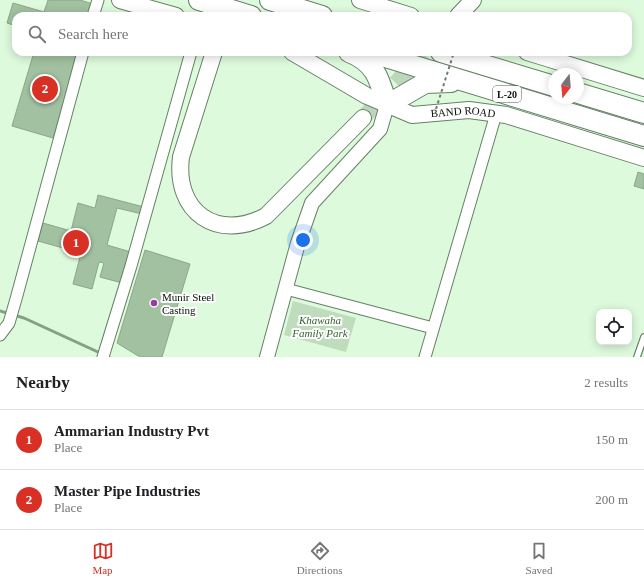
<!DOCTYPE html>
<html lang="en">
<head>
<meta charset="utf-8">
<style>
	:root { --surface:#fff; --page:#f2f2f2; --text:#202124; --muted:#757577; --line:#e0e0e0; --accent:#d93025 }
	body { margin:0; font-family:"Times New Roman",serif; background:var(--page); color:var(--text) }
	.controls { position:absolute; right:12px; bottom:12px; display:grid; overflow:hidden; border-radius:8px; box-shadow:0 2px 10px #0003 }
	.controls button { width:36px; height:36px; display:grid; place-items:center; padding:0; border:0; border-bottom:1px solid var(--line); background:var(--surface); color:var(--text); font:20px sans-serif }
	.compass { position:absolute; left:548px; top:68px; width:36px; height:36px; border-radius:50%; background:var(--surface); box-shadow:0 2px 10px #0003; rotate:196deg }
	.you { position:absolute; left:303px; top:240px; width:14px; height:14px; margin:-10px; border:3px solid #fff; border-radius:50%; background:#1a73e8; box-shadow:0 0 0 6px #1a73e833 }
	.badge { display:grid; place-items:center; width:26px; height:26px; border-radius:50%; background:var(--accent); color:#fff; font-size:13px; font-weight:700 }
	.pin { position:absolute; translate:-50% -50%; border:2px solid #fff; box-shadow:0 1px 4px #0006 }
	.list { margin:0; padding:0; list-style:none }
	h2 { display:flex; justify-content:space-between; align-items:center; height:52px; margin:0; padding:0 16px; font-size:17px }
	h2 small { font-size:13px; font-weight:400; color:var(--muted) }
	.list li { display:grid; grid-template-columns:26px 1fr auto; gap:12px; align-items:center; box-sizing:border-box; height:60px; padding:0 16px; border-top:1px solid var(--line) }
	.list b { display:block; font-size:15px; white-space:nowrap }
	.list p { margin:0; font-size:13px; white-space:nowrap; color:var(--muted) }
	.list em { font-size:13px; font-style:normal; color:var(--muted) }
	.icon { flex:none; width:22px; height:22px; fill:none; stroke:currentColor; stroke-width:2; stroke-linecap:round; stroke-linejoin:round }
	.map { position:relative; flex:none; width:644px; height:357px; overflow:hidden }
	.search { position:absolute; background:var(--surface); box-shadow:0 2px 10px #0003; left:12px; right:12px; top:12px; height:44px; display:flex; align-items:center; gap:10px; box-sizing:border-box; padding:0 14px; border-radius:12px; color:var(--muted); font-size:15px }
	.sheet { height:172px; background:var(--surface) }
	nav { display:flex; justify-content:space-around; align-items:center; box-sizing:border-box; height:56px; border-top:1px solid var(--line); background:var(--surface); font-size:11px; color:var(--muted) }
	nav a { display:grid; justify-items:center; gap:2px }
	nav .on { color:var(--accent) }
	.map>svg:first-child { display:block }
</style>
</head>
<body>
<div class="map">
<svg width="644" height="357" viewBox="0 0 644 357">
	<rect width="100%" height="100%" fill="#ddfadc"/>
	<polygon fill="#bfdcbd" points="293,301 356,318 346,352 284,335"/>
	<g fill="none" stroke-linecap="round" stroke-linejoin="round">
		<polyline stroke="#84a283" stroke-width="3" points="0,311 24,318 109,357"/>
	</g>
	<g fill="#a2c1a1" stroke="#8ba68a">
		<polygon points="48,0 80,0 93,4 89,16 16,16 16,26 7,23 13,3 44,12"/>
		<polygon points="34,52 79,52 53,138 12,126"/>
		<polygon points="638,172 644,174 644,189 634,186"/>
		<polygon points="98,195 144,207 142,214 117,208 107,245 131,252 122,283 100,277 104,263 99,262 92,289 73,284 81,253 38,241 43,223 71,231 78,203 95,208"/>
		<polygon points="145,250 190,264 162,357 140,357 117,343"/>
	</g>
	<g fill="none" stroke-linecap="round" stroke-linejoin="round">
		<polyline stroke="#bdd7bc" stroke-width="16" stroke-dasharray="16 8" stroke-linecap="butt" points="363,118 425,52"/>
		<defs>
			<polyline id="service" points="637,357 644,337"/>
			<g id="minor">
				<polyline points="93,16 98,0"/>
				<polyline points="286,289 433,328"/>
				<polyline points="0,335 9,323 16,299 83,52"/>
				<polyline points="103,357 131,266 191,52"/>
				<polyline points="425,357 496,114"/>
			</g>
			<polyline id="tertiary" points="267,357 298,243 312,203 380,129 387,105"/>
			<g id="secondary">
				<polyline points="120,0 176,16"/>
				<polyline points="360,0 411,16"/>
				<polyline points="458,16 473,0"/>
				<path d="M214 52 181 157C174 212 217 242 266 216L363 118"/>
				<path id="s1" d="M292 52 367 96 412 115 469 110 506 115 644 158"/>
				<polyline points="527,52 644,88"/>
			</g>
			<g id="motorway">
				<polyline points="199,0 251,16"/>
				<polyline points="270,0 322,16"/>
				<path d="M349 52C376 62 380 81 387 105L425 83 451 82"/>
				<polyline points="369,52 644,136"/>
				<polyline points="441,52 554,86"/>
				<polyline points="578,93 644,113"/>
			</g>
		</defs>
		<use href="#service" stroke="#678066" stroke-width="8"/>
		<use href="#minor" stroke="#678066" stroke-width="13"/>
		<use href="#tertiary" stroke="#678066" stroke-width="16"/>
		<use href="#secondary" stroke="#678066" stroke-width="18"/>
		<use href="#motorway" stroke="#678066" stroke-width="22"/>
		<use href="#service" stroke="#fff" stroke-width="5.5"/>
		<use href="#minor" stroke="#fff" stroke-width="11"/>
		<use href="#tertiary" stroke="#fff" stroke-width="14"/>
		<use href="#secondary" stroke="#fff" stroke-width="16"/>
		<use href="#motorway" stroke="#fff" stroke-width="20"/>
		<polyline stroke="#6b7d6a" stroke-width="2" stroke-dasharray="3 3" stroke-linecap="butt" points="436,109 454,52"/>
	</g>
	<circle fill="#9a3ba4" stroke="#fdfdfd" stroke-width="1.5" cx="154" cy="303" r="4"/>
	<g text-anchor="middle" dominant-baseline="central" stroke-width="4" stroke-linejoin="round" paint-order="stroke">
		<rect fill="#fdfdfd" stroke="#525852" stroke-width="1" x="493" y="86" width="28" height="16" rx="3"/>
		<g font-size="10" font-weight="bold" fill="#091208">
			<text x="507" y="94">L-20</text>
		</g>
		<g font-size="11" fill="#091208" stroke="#fdfdfd">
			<text stroke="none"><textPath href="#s1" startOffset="187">BAND ROAD</textPath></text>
		</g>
		<g font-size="11" fill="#091208" stroke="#fdfdfd" text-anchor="start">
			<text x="162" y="297">Munir Steel<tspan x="162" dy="13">Casting</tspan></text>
		</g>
		<g font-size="11" font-style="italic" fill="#335f33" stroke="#fdfdfd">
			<text x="320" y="320">Khawaha<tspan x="320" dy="13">Family Park</tspan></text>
		</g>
	</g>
</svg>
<div class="controls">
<button><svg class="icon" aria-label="locate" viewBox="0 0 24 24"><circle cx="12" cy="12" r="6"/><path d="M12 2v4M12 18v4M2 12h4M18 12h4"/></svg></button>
</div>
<svg class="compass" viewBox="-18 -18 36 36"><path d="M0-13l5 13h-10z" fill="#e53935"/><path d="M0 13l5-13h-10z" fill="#757577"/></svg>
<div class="you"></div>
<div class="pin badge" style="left:76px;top:243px">1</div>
<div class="pin badge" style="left:45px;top:89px">2</div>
<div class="search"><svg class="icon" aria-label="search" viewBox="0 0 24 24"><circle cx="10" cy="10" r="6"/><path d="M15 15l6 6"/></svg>Search here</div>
</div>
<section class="sheet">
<h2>Nearby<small>2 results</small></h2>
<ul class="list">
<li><span class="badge">1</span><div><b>Ammarian Industry Pvt</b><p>Place</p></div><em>150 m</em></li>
<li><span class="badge">2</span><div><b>Master Pipe Industries</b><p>Place</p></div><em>200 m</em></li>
</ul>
</section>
<nav>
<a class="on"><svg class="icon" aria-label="map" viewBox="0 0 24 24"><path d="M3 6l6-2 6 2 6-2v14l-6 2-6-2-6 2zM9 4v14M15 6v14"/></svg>Map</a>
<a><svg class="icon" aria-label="directions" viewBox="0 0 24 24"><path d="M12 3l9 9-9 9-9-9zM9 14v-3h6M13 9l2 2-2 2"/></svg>Directions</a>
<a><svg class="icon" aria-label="saved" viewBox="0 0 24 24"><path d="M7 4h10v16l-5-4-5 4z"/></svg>Saved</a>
</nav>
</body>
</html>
